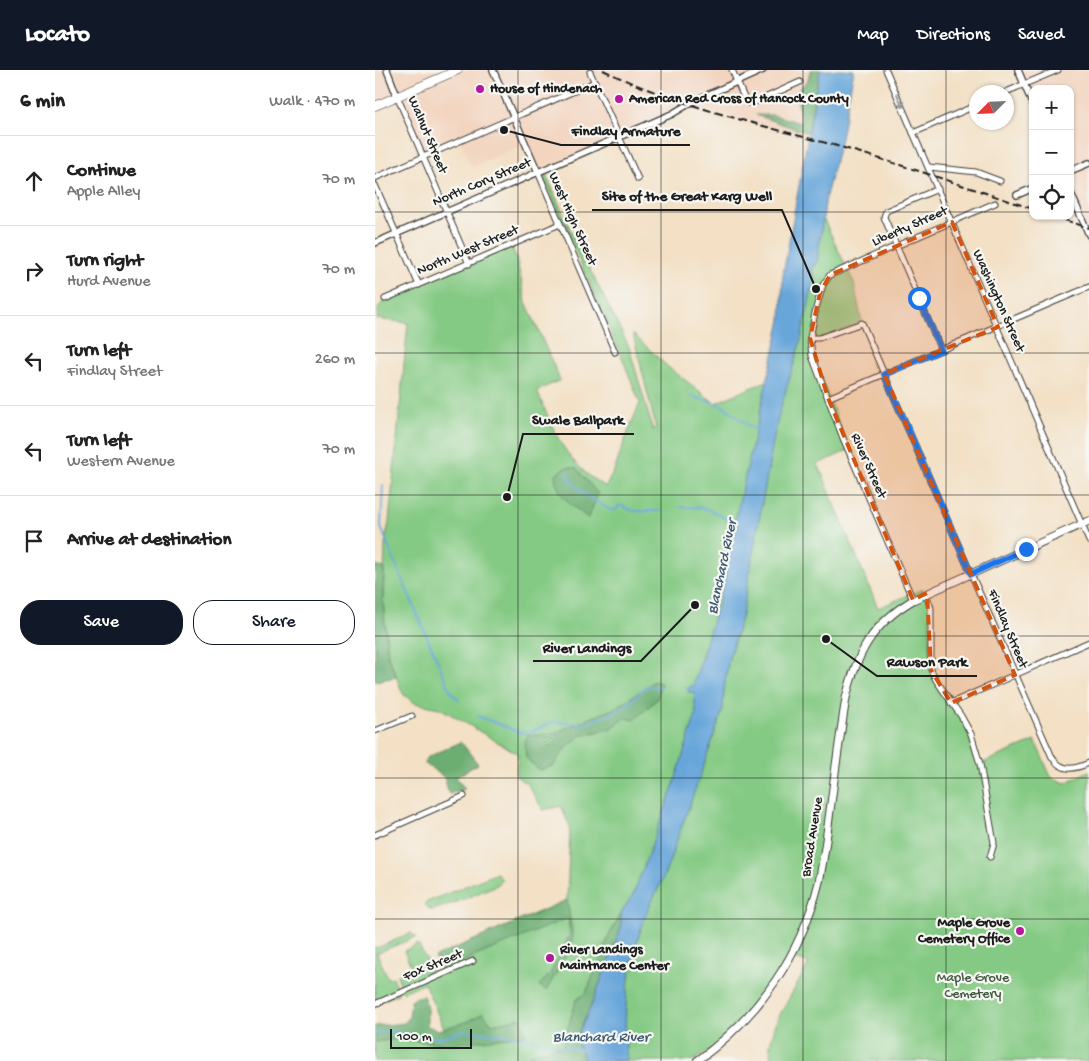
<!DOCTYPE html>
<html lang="en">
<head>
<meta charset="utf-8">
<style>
	:root { --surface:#fff; --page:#f2f2f2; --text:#222; --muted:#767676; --line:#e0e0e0; --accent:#111827 }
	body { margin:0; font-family:"Gochi Hand",sans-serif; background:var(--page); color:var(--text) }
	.controls { position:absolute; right:15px; top:15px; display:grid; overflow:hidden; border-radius:10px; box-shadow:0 1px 4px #0004 }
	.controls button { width:45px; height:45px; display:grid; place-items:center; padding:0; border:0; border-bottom:1px solid var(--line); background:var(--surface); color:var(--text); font:25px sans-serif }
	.compass { position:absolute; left:594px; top:15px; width:45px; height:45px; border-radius:50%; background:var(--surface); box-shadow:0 1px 4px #0004; rotate:246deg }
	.scale { position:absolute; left:15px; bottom:12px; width:82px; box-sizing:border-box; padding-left:5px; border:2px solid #1c1c1c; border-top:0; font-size:14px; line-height:18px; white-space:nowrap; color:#1c1c1c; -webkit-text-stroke:4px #f6f6f2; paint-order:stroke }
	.stop { position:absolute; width:15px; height:15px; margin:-11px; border:4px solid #1a73e8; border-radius:50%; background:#fff }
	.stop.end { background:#1a73e8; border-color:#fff; box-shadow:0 1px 5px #0008 }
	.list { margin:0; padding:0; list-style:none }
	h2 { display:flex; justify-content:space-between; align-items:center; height:65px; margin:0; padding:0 20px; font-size:21px }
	h2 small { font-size:16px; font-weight:400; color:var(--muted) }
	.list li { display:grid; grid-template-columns:32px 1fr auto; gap:15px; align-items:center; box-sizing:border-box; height:90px; padding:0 20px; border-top:1px solid var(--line) }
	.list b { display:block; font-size:19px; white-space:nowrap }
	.list p { margin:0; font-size:16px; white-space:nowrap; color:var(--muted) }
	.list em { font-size:16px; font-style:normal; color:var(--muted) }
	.actions { display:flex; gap:10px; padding:15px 20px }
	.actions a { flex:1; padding:11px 0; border:1px solid var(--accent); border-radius:20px; text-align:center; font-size:18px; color:var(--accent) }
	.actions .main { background:var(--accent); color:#fff }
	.icon { flex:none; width:28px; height:28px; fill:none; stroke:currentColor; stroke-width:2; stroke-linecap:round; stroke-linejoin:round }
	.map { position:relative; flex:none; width:714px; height:991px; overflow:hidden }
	header { display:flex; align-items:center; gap:30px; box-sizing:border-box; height:70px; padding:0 25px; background:var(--accent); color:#fff }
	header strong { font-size:24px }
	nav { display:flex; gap:28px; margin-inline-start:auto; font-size:18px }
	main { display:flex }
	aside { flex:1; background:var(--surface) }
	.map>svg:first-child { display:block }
</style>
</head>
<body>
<header>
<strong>Locato</strong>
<nav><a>Map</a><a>Directions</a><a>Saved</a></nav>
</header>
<main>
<aside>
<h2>6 min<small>Walk · 470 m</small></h2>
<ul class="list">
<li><svg class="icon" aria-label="ahead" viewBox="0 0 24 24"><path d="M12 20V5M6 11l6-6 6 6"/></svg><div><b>Continue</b><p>Apple Alley</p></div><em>70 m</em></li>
<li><svg class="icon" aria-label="right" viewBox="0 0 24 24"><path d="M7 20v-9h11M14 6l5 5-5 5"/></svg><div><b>Turn right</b><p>Hurd Avenue</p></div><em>70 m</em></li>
<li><svg class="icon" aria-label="left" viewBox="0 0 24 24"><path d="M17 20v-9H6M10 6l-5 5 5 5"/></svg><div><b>Turn left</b><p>Findlay Street</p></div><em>260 m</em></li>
<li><svg class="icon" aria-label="left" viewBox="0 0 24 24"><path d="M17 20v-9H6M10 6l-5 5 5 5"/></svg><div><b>Turn left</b><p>Western Avenue</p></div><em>70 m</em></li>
<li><svg class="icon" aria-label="arrive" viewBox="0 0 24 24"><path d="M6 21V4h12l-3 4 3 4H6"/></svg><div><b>Arrive at destination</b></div></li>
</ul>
<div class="actions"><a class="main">Save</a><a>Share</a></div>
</aside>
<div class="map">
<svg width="714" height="991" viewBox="0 0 714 991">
	<rect width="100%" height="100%" fill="#f6f6f2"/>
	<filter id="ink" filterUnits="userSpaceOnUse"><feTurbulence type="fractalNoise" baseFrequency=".02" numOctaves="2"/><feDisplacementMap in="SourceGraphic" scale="10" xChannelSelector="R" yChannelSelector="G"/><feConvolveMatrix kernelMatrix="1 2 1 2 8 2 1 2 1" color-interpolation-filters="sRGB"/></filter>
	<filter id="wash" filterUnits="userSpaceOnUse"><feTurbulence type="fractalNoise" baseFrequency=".0096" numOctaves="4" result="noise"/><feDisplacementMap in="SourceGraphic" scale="20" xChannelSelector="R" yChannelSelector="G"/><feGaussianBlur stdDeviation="1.12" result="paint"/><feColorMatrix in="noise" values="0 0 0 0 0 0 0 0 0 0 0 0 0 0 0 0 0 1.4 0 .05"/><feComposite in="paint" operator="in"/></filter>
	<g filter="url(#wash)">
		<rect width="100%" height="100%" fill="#f3e0c5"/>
		<g fill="#f3d4bf">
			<polygon points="0,0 445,0 433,63 429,67 313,34 163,102 150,74 97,97 85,71 48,87 23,26 0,36"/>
			<polygon points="643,0 714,0 714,158 678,146 695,146 695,19 658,19 658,35"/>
		</g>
		<g fill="#85ca84" stroke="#507350">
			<path d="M169 100 197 164 254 277 278 360 281 358 258 264 293 297 340 333 392 311 399 312 430 136 448 148 479 213 487 253 435 272 436 283 474 380 443 394 503 538 548 519 555 534V596L592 657 605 694 660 671 676 707 690 713 714 701V991H396L395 974 402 950 434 893 415 888 380 939 345 974 318 991H0V972L22 969 76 974 49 913 28 922 22 905 37 898 29 881 43 874 59 904 64 900 60 887 192 830 195 757 186 736 168 740 153 715 141 706 143 684 65 638 40 633 28 624 13 586 8 531 10 473 14 452 33 253 2 249 4 237 10 229 136 176 141 187 151 232 185 310 162 321C180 363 190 394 231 417 234 409 238 404 241 396 248 374 256 354 265 333L248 290 165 101Z"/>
			<polygon points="122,803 127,810 122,815 82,832 58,840 55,840 50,835 52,832"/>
			<polygon points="36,863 41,867 2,883 13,909 18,907 23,918 23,924 0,934 0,876 2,878"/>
		</g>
		<g fill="#6cae72" stroke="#446547">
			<polygon points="435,0 445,0 433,63 381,45 398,45 426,53 421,22 433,10"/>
			<path d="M191 397 201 398 223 424 213 448C197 435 181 426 180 405Z"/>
			<polygon points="0,496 9,498 8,531 13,586 22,607 0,611"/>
			<polygon points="279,611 286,613 282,629 259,650 250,648 237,658 205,666 189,680 178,696 164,700 151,688 150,671 153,665 174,665 238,639 250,632"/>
			<polygon points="86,672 103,694 81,707 90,719 74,724 69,707 49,693 53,687"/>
			<polygon points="192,830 198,867 194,880 171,921 164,915 175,904 195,865 193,848 64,901 60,887"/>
			<polygon points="246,843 246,858 217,934 201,968 210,991 155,991 153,985 188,975 201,930 211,923 234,866"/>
			<polygon points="48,926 52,935 52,956 64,960 94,951 108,943 117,954 146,948 151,965 76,974 22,969 0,972 0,956 30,953 34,947 36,931 42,927"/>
		</g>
		<path fill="#68a6da" stroke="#42617b" d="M445 0H479L466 68 451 126 442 193 441 195 437 194 439 196 438 200H434V202L439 203V209L426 270 405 340 399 367 367 545 354 588 349 619 348 639C330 694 310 747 291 801 286 816 276 830 271 845 253 892 247 942 252 991H210L201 969 217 934 246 858V843L259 823 299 714 321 644 319 622H313L314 617 318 616 349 513 358 459 406 250 408 204Z"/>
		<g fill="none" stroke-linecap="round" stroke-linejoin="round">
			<g stroke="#68a6da" stroke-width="2">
				<path d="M316 326C327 330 338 331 349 337 361 344 369 354 381 360"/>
				<path d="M193 404C199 421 221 431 235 440H241L244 435 259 441H288"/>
				<polyline points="8,415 6,457 18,488 76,622 84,630"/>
				<path d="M306 437C336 436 337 441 361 455"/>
				<polyline points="311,618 313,618"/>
				<polyline points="103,646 146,663 158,661 178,652 210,654 243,641 252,636 271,616 286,617"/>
				<polyline points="0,963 12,961 63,968 89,961 134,965 207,980"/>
			</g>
		</g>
	</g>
	<g filter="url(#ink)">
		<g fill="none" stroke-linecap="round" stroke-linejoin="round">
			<defs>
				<g id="minor">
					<polyline points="357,0 370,30 373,33 383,31 425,12"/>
					<polyline points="511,0 714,471"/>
					<polyline points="215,2 263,109"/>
					<polyline points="631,22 683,0"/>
					<polyline points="22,26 94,194"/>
					<polyline points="538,63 602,35"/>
					<polyline points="554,97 601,102 625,111"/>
					<polyline points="163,102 240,282"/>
					<polyline points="0,108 220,12"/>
					<polyline points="0,115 44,215"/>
					<polyline points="563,119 511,141 509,147 566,280"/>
					<polyline points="10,229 185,154"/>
					<path d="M435 268H444L487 253 578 463 677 687C687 703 700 699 714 693"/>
					<polyline points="453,328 714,217"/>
					<polyline points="551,524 556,538 556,600 561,610 586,646 596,664 605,694 619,773 615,787"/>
					<polyline points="538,530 468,368 437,286 435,268 441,238 448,215 455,205 620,133"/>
					<polyline points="576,633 714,572"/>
					<polyline points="0,661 37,646"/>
					<polyline points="0,765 89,726"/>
					<polyline points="0,934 98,891"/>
				</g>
				<g id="tertiary">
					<polyline points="12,0 22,26"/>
					<polyline points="118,0 163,102"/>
					<polyline points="643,0 658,35"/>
					<polyline points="695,101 714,93"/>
					<polyline points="695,121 714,165"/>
					<polyline points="642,125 658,118"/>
					<polyline points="0,173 297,44 317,32 388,0"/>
				</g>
				<path id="secondary" d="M322 991C383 947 426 886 444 812 450 784 453 754 457 726 461 693 466 660 471 628 482 583 497 554 538 530L714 451"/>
				<polyline id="primary" points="0,36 83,0"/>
			</defs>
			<use href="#minor" stroke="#3c3935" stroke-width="7"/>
			<use href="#tertiary" stroke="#3c3935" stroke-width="8"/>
			<use href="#secondary" stroke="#3c3935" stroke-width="9"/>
			<use href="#primary" stroke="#3c3935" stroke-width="9"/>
			<use href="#minor" stroke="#fff" stroke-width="5"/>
			<use href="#tertiary" stroke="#fff" stroke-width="5.5"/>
			<use href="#secondary" stroke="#fff" stroke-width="7"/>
			<use href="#primary" stroke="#fff" stroke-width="8"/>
			<g stroke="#1c1c1c" stroke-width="2" stroke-dasharray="8 4" stroke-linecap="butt">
				<path d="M228 0C303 36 383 54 462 76 528 95 593 117 658 139"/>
				<polyline points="678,146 714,158"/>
			</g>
		</g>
		<defs><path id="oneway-shaft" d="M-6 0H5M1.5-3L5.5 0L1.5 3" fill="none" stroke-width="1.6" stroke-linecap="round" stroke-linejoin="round" transform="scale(1.25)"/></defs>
		<use stroke="#999" href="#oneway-shaft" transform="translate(525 31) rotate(67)"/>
	</g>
	<g fill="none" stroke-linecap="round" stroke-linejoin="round" filter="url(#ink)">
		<polyline stroke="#1a73e8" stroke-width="6" points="544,228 566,280 509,304 596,504 651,479"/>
	</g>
	<path fill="#d4530e" fill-opacity="0.2" stroke="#d4530e" stroke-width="4" stroke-dasharray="10 6" stroke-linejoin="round" d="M577 152 623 257 509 304 640 605 576 633 556 600 552 523 538 530 453 328 435 268 445 223 455 205Z"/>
	<path fill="none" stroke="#1c1c1c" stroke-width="1" stroke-opacity="0.55" d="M143 0V991M286 0V991M428 0V991M571 0V991M0 142H658M695 142H714M0 283H714M0 425H714M0 566H714M0 708H714M0 849H714"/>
	<g fill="#b5179e" stroke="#f6f6f2" stroke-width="2">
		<circle cx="105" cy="19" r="5"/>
		<circle cx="244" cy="29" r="5"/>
		<circle cx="645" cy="861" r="5"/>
		<circle cx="175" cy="888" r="5"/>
	</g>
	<g text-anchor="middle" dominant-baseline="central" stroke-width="4.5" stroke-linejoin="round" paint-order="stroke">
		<g font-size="14" font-weight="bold" fill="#1c1c1c" stroke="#f6f6f2" text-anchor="start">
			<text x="115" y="19">House of Hindenach</text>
			<text x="254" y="29">American Red Cross of Hancock County</text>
			<text x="635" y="853" text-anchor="end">Maple Grove<tspan x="635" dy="16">Cemetery Office</tspan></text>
			<text x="185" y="880">River Landings<tspan x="185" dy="16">Maintnance Center</tspan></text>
		</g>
		<g font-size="14" fill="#1c1c1c" stroke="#f6f6f2">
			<text transform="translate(52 65) rotate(67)">Walnut Street</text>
			<text transform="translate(107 113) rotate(-23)">North Cory Street</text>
			<text transform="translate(197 149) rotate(66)">West High Street</text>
			<text transform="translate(535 157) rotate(-24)">Liberty Street</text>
			<text transform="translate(93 181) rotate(-23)">North West Street</text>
			<text transform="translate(623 231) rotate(66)">Washington Street</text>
			<text transform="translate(493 396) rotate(66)">River Street</text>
			<text transform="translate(632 559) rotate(67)">Findlay Street</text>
			<text transform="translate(438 767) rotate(-81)">Broad Avenue</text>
			<text transform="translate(58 896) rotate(-23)">Fox Street</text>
		</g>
		<g font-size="14" fill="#415940" stroke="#f6f6f2">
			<text x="598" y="908">Maple Grove<tspan x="598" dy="16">Cemetery</tspan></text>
		</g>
		<g font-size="15" font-style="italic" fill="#3e5a71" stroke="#f6f6f2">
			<text transform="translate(348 497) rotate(-78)">Blanchard River</text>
			<text x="226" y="968">Blanchard River</text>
		</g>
	</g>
	<path fill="none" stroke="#1c1c1c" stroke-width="2" d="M129 60L186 75H315M441 219L407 140H217M132 427L148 364H259M320 535L266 591H158M451 569L502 606H602"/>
	<g fill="#1c1c1c" stroke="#f6f6f2" stroke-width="2">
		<circle cx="129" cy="60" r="5"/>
		<circle cx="441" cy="219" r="5"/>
		<circle cx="132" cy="427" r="5"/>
		<circle cx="320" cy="535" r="5"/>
		<circle cx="451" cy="569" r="5"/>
	</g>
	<g font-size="15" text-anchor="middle" font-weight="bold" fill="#1c1c1c" stroke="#f6f6f2" stroke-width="4.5" stroke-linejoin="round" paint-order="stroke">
		<text x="251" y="65">Findlay Armature</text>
		<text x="312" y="130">Site of the Great Karg Well</text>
		<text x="203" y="354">Swale Ballpark</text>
		<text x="212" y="582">River Landings</text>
		<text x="552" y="596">Rawson Park</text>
	</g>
</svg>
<div class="controls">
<button>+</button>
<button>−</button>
<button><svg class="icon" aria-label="locate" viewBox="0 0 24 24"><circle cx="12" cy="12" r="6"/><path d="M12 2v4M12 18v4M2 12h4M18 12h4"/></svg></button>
</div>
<svg class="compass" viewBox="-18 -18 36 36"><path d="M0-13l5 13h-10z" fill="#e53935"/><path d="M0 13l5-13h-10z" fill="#767676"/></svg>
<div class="scale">100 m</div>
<div class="stop" style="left:544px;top:228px"></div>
<div class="stop end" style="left:651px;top:479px"></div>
</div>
</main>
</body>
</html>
